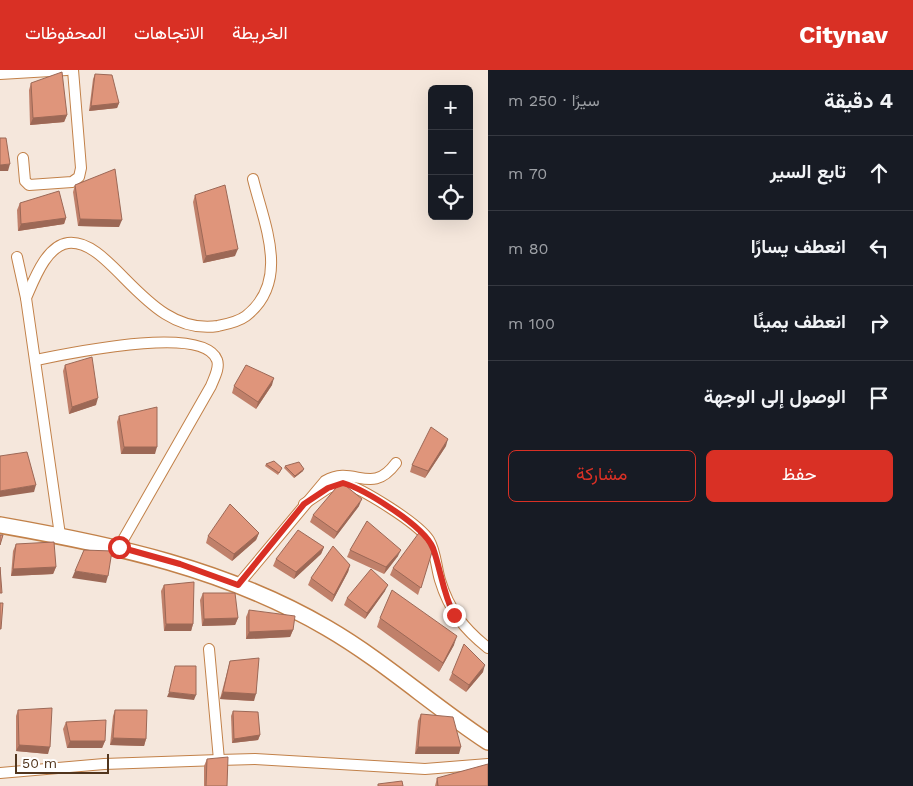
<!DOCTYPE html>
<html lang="ar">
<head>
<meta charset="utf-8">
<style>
	:root { --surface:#171b24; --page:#242831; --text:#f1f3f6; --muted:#9ea1a6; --line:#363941; --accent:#d93025 }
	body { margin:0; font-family:"Work Sans",Vazirmatn,sans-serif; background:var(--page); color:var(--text); direction:rtl }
	.controls { position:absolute; right:15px; top:15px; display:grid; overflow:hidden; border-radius:8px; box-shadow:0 5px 20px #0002 }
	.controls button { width:45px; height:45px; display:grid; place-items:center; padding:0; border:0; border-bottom:1px solid var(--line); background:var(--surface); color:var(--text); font:25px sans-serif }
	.scale { position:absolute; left:15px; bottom:12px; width:94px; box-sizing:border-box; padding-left:5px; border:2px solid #51351d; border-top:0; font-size:14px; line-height:18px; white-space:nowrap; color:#51351d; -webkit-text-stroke:4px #fff; paint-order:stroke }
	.stop { position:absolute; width:15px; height:15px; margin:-11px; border:4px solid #d93025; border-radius:50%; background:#fff }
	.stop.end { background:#d93025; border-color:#fff; box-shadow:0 1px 5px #0008 }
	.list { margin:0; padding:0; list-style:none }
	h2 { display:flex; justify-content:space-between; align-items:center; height:65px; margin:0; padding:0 20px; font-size:21px }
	h2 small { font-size:16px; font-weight:400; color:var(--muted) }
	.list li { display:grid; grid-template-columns:32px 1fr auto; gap:15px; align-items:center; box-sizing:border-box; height:75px; padding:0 20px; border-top:1px solid var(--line) }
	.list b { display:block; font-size:19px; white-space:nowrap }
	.list em { font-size:16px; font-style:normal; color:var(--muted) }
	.actions { display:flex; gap:10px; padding:15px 20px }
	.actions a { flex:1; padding:11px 0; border:1px solid var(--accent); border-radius:8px; text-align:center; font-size:18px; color:var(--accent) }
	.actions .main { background:var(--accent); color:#fff }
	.icon { flex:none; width:28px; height:28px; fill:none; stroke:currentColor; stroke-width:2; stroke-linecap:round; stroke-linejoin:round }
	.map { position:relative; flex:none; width:488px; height:716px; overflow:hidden; direction:ltr }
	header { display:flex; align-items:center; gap:30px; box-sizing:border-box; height:70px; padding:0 25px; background:var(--accent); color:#fff }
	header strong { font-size:24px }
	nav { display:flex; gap:28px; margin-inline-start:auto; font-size:18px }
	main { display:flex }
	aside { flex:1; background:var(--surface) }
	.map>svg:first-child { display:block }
</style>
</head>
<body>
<header>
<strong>Citynav</strong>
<nav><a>الخريطة</a><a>الاتجاهات</a><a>المحفوظات</a></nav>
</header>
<main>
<aside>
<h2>4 دقيقة<small>سيرًا · 250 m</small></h2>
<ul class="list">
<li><svg class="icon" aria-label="ahead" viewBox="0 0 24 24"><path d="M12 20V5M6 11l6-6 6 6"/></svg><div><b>تابع السير</b></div><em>70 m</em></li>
<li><svg class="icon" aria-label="left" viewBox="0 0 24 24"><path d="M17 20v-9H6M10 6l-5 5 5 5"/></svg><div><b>انعطف يسارًا</b></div><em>80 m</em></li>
<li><svg class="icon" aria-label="right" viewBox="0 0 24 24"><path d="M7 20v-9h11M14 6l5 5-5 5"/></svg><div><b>انعطف يمينًا</b></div><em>100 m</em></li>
<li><svg class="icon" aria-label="arrive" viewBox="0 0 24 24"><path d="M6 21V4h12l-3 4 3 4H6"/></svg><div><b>الوصول إلى الوجهة</b></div></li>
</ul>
<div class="actions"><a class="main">حفظ</a><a>مشاركة</a></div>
</aside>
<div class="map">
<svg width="488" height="716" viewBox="0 0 488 716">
	<rect width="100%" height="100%" fill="#f5e7dc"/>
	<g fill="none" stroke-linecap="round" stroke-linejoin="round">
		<defs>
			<g id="minor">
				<polyline points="0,4 67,0"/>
				<polyline points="23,88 25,111 29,115 72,112 79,107 81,98 73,0"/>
				<polyline points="17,187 26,228"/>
				<path d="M36 290C67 284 203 254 217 290 220 298 214 308 211 316L119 477"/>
				<path d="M304 434 328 418 343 413C363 419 418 453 429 470 436 482 436 497 440 510 449 540 464 559 488 578"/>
				<path d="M60 465 26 228C34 210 46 176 68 173 113 168 146 267 218 256 227 254 238 252 246 246 291 211 264 154 253 109"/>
				<path d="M238 515 325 411C354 394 371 427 396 393"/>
				<polyline points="209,579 219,690"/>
				<polyline points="0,703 104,694 219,690 255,689 425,699 488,694"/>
			</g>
			<path id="secondary" d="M0 455C114 475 226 499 327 558 384 591 433 636 488 672"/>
		</defs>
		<use href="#minor" stroke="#c28149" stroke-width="12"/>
		<use href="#secondary" stroke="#c28149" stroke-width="18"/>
		<use href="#minor" stroke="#fff" stroke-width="10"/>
		<use href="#secondary" stroke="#fff" stroke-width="15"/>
	</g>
	<g fill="#c0806a">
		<polygon points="95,4 119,33 117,38 89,41 93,9"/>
		<polygon points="31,13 67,45 64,52 30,55 29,20"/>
		<polygon points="75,115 119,157 78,156 73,122"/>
		<polygon points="195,125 235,186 203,193 193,132"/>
		<polygon points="20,133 66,148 64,154 18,161 17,140"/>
		<polygon points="65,295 96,335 69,344 63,301"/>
		<polygon points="272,315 256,339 232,323 234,316"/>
		<polygon points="119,346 155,384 121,384 117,352"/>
		<polygon points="446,376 425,408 410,402 412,395"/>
		<polygon points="266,394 282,398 278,405 265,396"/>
		<polygon points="285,396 303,401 294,408 284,398"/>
		<polygon points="359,436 334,469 310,452 313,445"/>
		<polygon points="259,463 256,470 232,491 206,473 208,466"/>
		<polygon points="16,474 56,497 53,504 11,506 13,481"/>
		<polygon points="324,477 321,484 294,509 273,496 276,489"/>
		<polygon points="350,480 398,486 384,504 347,487"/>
		<polygon points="432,482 418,525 390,505 393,498"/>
		<polygon points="350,495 348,502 332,532 308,515 311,508"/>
		<polygon points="164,515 193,554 191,561 164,561 161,521"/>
		<polygon points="385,521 365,549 344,535 347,528"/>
		<polygon points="203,523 238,548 235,555 202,556 200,530"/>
		<polygon points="249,540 293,560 290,567 246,569 246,547"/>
		<polygon points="380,548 454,575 439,602 377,557"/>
		<polygon points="230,591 254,631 220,629"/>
		<polygon points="483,602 466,622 449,610 452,603"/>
		<polygon points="18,640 48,684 16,681 16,646"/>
		<polygon points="115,640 146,669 144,676 110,675 113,646"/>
		<polygon points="233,641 260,665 258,670 232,673 231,646"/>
		<polygon points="421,644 459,684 415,684 418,651"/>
		<polygon points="66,652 105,671 102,678 67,678 63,659"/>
		<polygon points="207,689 227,716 204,716 204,696"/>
		<polygon points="437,708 488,716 435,716"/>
	</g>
	<g fill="#9c6856">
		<polygon points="119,33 117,38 89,41 91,36"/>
		<polygon points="67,45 64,52 30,55 33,48"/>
		<polygon points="10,94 8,101 0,101 0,95"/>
		<polygon points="66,148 64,154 18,161 21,154"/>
		<polygon points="80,149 122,150 119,157 78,156"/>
		<polygon points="238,179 235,186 203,193 206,186"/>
		<polygon points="274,308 272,315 256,339 258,332"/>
		<polygon points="98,328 96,335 69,344 72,337"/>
		<polygon points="448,369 446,376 425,408 428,401"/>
		<polygon points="124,377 157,377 155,384 121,384"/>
		<polygon points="304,399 303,401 294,408 295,406"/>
		<polygon points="36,415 34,422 0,427 0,421"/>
		<polygon points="362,429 359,436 334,469 337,462"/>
		<polygon points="259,463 256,470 232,491 234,484"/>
		<polygon points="324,477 321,484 294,509 296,502"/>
		<polygon points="401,480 398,486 384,504 386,497"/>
		<polygon points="350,495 348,502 332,532 334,525"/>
		<polygon points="56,497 53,504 11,506 13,499"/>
		<polygon points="75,501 108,506 106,513 72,508"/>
		<polygon points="388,515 385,521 365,549 367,543"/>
		<polygon points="238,548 235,555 202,556 204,549"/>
		<polygon points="166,554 193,554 191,561 164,561"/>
		<polygon points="293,560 290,567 246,569 249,562"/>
		<polygon points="457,566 454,575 439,602 443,593"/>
		<polygon points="485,595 483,602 466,622 469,615"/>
		<polygon points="169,622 196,625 194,630 167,627"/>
		<polygon points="223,622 256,624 254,631 220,629"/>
		<polygon points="260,665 258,670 232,673 234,669"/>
		<polygon points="113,668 146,669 144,676 110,675"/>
		<polygon points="70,671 105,671 102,678 67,678"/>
		<polygon points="19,675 50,677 48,684 16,681"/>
		<polygon points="418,677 461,677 459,684 415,684"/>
	</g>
	<g fill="#df957b" stroke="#9c6856">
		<polygon points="62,2 67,45 33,48 31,13"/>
		<polygon points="95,4 112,5 119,33 91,36"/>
		<polygon points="0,68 6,68 10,94 0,95"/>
		<polygon points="115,99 122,150 80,149 75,115"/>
		<polygon points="225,115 238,179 206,186 195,125"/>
		<polygon points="59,121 66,148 21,154 20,133"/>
		<polygon points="92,287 98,328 72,337 65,295"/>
		<polygon points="246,295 274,308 258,332 234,316"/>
		<polygon points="157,337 157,377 124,377 119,346"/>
		<polygon points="431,357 448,369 428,401 412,395"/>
		<polygon points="27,382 36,415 0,421 0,386"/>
		<polygon points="274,391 282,398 279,403 266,394"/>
		<polygon points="299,392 304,399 295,406 285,396"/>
		<polygon points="341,412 362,429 337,462 313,445"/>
		<polygon points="230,434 259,463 234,484 208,466"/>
		<polygon points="367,451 401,480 386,497 350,480"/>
		<polygon points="298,460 324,477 296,502 276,489"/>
		<polygon points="421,460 432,482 421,518 393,498"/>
		<polygon points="0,465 3,465 0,475"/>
		<polygon points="54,472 56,497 13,499 16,474"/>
		<polygon points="333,476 350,495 334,525 311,508"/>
		<polygon points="84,480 112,481 108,506 75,501"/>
		<polygon points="0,497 2,523 0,523"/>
		<polygon points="371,499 388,515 367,543 347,528"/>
		<polygon points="194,512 193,554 166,554 164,515"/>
		<polygon points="392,520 457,566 443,593 380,548"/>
		<polygon points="203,523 235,523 238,548 204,549"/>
		<polygon points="0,533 3,533 1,559 0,559"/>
		<polygon points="249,540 295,546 293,560 249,562"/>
		<polygon points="464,574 485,595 469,615 452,603"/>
		<polygon points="259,588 256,624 223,622 230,591"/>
		<polygon points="175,596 196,596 196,625 169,622"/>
		<polygon points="52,638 50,677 19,675 18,640"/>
		<polygon points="115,640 147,640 146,669 113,668"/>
		<polygon points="233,641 258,642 260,665 234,669"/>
		<polygon points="421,644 453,647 461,677 418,677"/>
		<polygon points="106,650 105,671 70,671 66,652"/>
		<polygon points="228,687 227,716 206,716 207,689"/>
		<polygon points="488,694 488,716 438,716 437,708"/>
		<polygon points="402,711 403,716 378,716 378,714"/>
	</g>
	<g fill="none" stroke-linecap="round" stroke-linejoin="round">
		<path stroke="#d93025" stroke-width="6" d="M119 477 180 494 238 515 304 434 328 418 343 413C366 420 424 456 433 478 441 501 443 523 454 545"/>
	</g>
</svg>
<div class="controls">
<button>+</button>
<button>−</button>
<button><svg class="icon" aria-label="locate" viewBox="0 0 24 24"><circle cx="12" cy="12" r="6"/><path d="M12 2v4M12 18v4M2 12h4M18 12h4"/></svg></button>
</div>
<div class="scale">50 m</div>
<div class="stop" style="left:119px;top:477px"></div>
<div class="stop end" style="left:454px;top:545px"></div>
</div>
</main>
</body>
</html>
